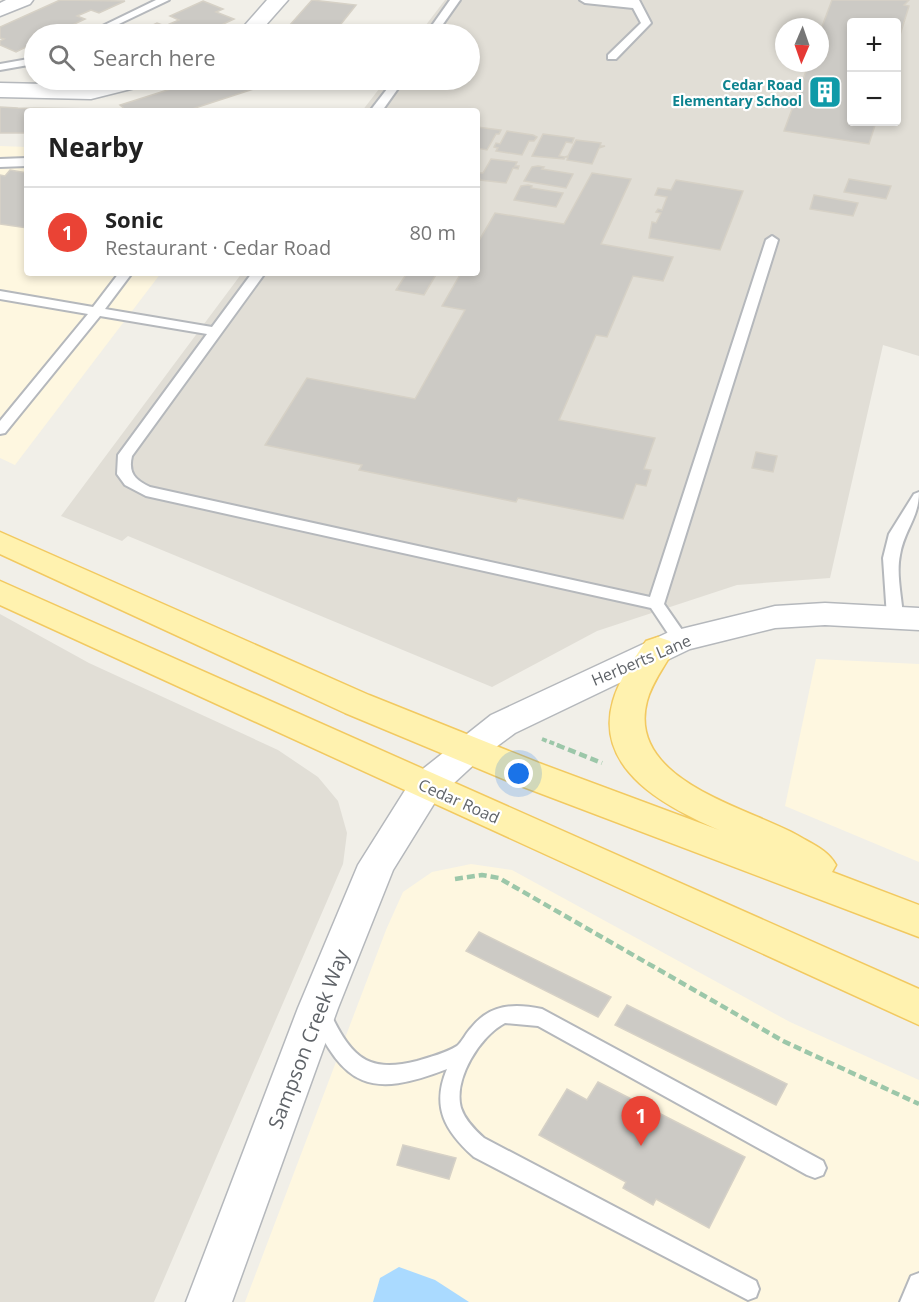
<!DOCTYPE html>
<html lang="en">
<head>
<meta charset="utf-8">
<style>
	:root { --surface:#fff; --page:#f2f2f2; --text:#222; --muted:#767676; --line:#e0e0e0; --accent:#ea4335 }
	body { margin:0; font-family:"Open Sans",sans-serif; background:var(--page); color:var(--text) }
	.controls { position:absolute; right:18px; top:18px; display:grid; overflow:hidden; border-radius:6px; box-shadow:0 3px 9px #0003 }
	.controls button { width:54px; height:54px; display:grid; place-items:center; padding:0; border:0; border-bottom:2px solid var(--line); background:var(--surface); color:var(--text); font:30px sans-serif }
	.compass { position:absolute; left:775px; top:18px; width:54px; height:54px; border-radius:50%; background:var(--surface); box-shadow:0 3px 9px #0003; rotate:182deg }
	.you { position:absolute; left:519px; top:774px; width:21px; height:21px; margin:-15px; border:4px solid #fff; border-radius:50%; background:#1a73e8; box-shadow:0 0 0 9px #1a73e833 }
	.badge { display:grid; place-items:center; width:39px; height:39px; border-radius:50%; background:var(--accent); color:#fff; font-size:20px; font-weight:700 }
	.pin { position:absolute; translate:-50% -50px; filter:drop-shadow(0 2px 3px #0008) }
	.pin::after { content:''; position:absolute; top:32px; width:21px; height:18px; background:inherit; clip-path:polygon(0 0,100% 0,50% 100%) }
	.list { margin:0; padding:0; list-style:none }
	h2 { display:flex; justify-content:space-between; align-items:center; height:78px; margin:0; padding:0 24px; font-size:26px }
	h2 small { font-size:20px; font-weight:400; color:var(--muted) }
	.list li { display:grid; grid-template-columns:39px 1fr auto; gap:18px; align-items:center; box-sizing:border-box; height:90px; padding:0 24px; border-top:2px solid var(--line) }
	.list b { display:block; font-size:22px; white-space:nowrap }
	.list p { margin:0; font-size:20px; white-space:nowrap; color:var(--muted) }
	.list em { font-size:20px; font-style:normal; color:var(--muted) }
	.icon { flex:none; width:33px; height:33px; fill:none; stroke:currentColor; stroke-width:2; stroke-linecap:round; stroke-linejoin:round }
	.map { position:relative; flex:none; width:919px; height:1302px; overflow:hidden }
	.search { position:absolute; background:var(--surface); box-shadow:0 3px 9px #0003; left:24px; top:24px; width:456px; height:66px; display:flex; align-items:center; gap:15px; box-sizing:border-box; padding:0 21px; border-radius:33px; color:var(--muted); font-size:22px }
	.panel { position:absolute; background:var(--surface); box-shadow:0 3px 9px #0003; left:24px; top:108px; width:456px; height:168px; border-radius:6px }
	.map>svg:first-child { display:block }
</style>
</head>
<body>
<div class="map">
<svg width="919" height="1302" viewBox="0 0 919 1302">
	<rect width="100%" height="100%" fill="#f1efe8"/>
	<g fill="#fef7e0">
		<polygon points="0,146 27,147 27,273 161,273 15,465 0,458"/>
		<polygon points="816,659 919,664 919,862 785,806"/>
		<polygon points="471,864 512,870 790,1022 919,1080 919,1302 245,1302 386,930 403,892 432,872"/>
	</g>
	<g fill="#e1ded6" fill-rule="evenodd">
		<path d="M445 0H919V356L883 345 830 578 737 585 597 631 492 687 128 536 122 541 61 516 242 273H477V111H362L386 80H470V34H419ZM852 22H896V122H852ZM784 27H820V63H784Z"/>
		<polygon points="0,614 89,663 278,750 318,777 338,801 347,833 343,864 154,1302 0,1302"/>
	</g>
	<polygon fill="#aadaff" points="399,1267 435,1280 469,1302 373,1302 380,1278"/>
	<g fill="#cccac5" stroke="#d6d1c6" stroke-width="1.5">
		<polygon points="60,0 125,1 99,13 91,10 77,16 85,19 66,28 58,25 43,32 50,34 34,34 34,43 16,52 0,45 0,41 4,39 0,38 0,27"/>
		<polygon points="312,0 356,5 333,34 282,34"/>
		<polygon points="832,0 909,0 904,5 909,6 896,48 896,22 852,22 852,122 876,122 869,144 784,131 809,63 820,63 820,32"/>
		<polygon points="203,1 223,9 216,12 234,19 202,34 144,34 138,32 157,23 165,26 179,20 170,16"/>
		<polygon points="199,80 268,80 272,83 186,111 127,111 120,105"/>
		<polygon points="0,107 18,108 103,109 27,111 27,133 0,133"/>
		<polygon points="477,127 501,130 499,134 496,134 487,150 477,148"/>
		<polygon points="507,131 533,135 537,137 534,141 529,141 522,155 496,151 498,148 494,147 496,143 500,144"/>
		<polygon points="543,134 574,138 572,143 566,142 559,156 565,157 564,159 532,156"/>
		<polygon points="576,140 601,143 600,146 605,146 599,148 592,164 567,160 568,157 565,157 568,156"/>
		<polygon points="491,159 517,162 515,166 519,166 518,169 513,168 506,183 480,180 479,173 483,173"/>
		<polygon points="538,166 544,167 542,169 573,174 566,188 524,181 532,167"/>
		<polygon points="10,170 27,173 27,228 0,224 0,175 5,176"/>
		<polygon points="592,173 631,179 601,244 673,257 663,281 633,276 607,337 596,335 559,420 655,438 644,469 651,470 646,486 636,484 623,519 518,498 516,502 359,470 362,465 265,445 307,378 415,399 465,310 442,306 461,273 477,273 477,244 495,213 564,224"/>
		<polygon points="849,179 891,186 886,199 844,192"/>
		<polygon points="676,180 743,191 720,250 649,238 652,222 656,223 661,213 656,212 658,209 662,210 667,197 655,195 658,188 671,190"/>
		<polygon points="528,185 532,186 531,188 563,193 556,207 514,200 521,186"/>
		<polygon points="814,195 858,203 853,216 810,209"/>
		<polygon points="407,273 437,273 424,295 396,290"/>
		<polygon points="756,452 777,456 773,472 752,468"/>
		<polygon points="479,932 611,997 598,1017 466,951"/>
		<polygon points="627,1005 787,1084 776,1105 615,1025"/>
		<polygon points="598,1082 745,1157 709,1228 656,1199 653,1205 623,1188 626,1182 539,1135 567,1089 587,1100"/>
		<polygon points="403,1145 456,1158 449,1179 397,1165"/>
	</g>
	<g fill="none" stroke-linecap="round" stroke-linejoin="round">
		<defs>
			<g id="service">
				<polygon points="156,0 169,0 98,34 86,34"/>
				<polygon points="450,0 460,0 436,34 426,34"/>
				<polygon points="580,0 639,0 651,23 616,59 608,59 608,55 641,23 633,8 585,3"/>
				<polygon points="34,58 34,64 0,70 0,64"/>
				<polygon points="394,80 404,80 382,111 370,111"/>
				<polygon points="27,158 27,166 0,167 0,159"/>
				<path d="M772 236 778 240 664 604 689 640 681 646 675 644 651 608 146 496 125 485 117 474 118 455 207 334 100 316 5 433 0 434V421L88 314 0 299V291L93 307 119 273H132L105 309 212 327 252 273H265L132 456C128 473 135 480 150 487L650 597 766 240Z"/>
				<path d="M919 492C919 518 904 530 900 555 896 574 902 598 903 617L895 623 887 617 883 558 889 534 914 494Z"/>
				<path d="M320 1004 327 1007C349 1052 363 1075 417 1061 430 1057 446 1053 457 1046 462 1042 466 1033 471 1028 490 1004 514 1003 542 1009L823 1161 826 1168 823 1175 815 1178 807 1175 538 1026 505 1023C480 1036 453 1079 461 1108 465 1120 475 1130 484 1138L756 1281 759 1289 756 1297 748 1300 474 1157C445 1131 431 1107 447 1069 370 1099 344 1087 310 1013L313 1007Z"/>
				<polygon points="919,1273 919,1302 900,1302 911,1276"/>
			</g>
			<g id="minor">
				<polygon points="6,0 33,0 30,4 0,16 0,3"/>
				<polygon points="267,0 288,0 258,34 237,34"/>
				<polygon points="115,80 150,80 147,85 91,99 0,97 0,83 91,85"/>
				<polygon points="427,772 440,776 445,786 393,870 338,1008 232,1302 186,1302 298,1008 358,865 414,776"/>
			</g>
			<polygon id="tertiary" points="825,603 919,608 919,630 825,625 775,628 690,649 515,733 481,758 440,796 427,800 414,796 409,786 414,776 491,715 669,632 775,606"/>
			<g id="primary">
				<path d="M0 532 369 695 539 763 719 830C668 808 593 770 613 701 619 679 634 659 646 641L658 637 670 641 674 649C665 666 652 682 647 701 626 780 746 807 797 835 812 844 828 850 836 865L832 872 919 905V937L513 783 345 713 0 554Z"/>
				<polygon points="0,581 919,989 919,1025 0,605"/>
			</g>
		</defs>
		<use href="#service" stroke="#b5b8bc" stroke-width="4"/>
		<use href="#minor" stroke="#b5b8bc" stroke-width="3"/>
		<use href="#tertiary" stroke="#b5b8bc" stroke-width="3"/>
		<use href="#primary" stroke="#f2c960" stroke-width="3"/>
		<polyline stroke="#9cc7a9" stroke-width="4" stroke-dasharray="5 3" stroke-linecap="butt" points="542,739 560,746"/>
		<g stroke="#9cc7a9" stroke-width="4.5" stroke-dasharray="8 4" stroke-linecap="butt">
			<polyline points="557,745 602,763"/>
			<polyline points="455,879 482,875 499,878 783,1041 919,1104"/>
		</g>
		<use href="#service" fill="#fff" fill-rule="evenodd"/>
		<use href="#minor" fill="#fff" fill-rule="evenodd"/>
		<use href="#tertiary" fill="#fff" fill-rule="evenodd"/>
		<use href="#primary" fill="#fff2af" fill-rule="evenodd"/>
	</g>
	<defs>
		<symbol id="building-square" viewBox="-11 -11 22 22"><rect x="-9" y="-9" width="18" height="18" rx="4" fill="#0f9aa8" stroke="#fff"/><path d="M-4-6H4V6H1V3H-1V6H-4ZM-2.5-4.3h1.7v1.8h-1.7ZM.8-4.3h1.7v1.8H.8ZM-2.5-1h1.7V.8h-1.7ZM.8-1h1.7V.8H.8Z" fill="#fff"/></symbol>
	</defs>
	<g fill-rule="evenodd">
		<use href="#building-square" x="806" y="73" width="38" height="38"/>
	</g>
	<g text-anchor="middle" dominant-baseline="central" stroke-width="4.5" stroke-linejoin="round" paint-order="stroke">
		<g font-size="14" font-weight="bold" fill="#0d838f" stroke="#fff" text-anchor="end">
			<text x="802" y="84">Cedar Road<tspan x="802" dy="16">Elementary School</tspan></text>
		</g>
		<g font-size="16" fill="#5f6368" stroke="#fff">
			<text transform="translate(641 660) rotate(-23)">Herberts Lane</text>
			<text transform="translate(459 801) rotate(24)">Cedar Road</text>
		</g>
		<g font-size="20" fill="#5f6368" stroke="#fff">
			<text transform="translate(308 1039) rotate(-69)">Sampson Creek Way</text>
		</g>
	</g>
</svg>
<div class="controls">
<button>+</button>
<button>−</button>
</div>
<svg class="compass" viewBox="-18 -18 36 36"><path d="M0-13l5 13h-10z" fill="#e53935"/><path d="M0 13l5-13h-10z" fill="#767676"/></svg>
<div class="you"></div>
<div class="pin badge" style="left:641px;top:1146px">1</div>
<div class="search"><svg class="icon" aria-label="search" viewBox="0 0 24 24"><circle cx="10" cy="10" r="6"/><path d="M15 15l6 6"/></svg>Search here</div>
<section class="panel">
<h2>Nearby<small></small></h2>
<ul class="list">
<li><span class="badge">1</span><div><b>Sonic</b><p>Restaurant · Cedar Road</p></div><em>80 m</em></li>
</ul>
</section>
</div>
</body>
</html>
